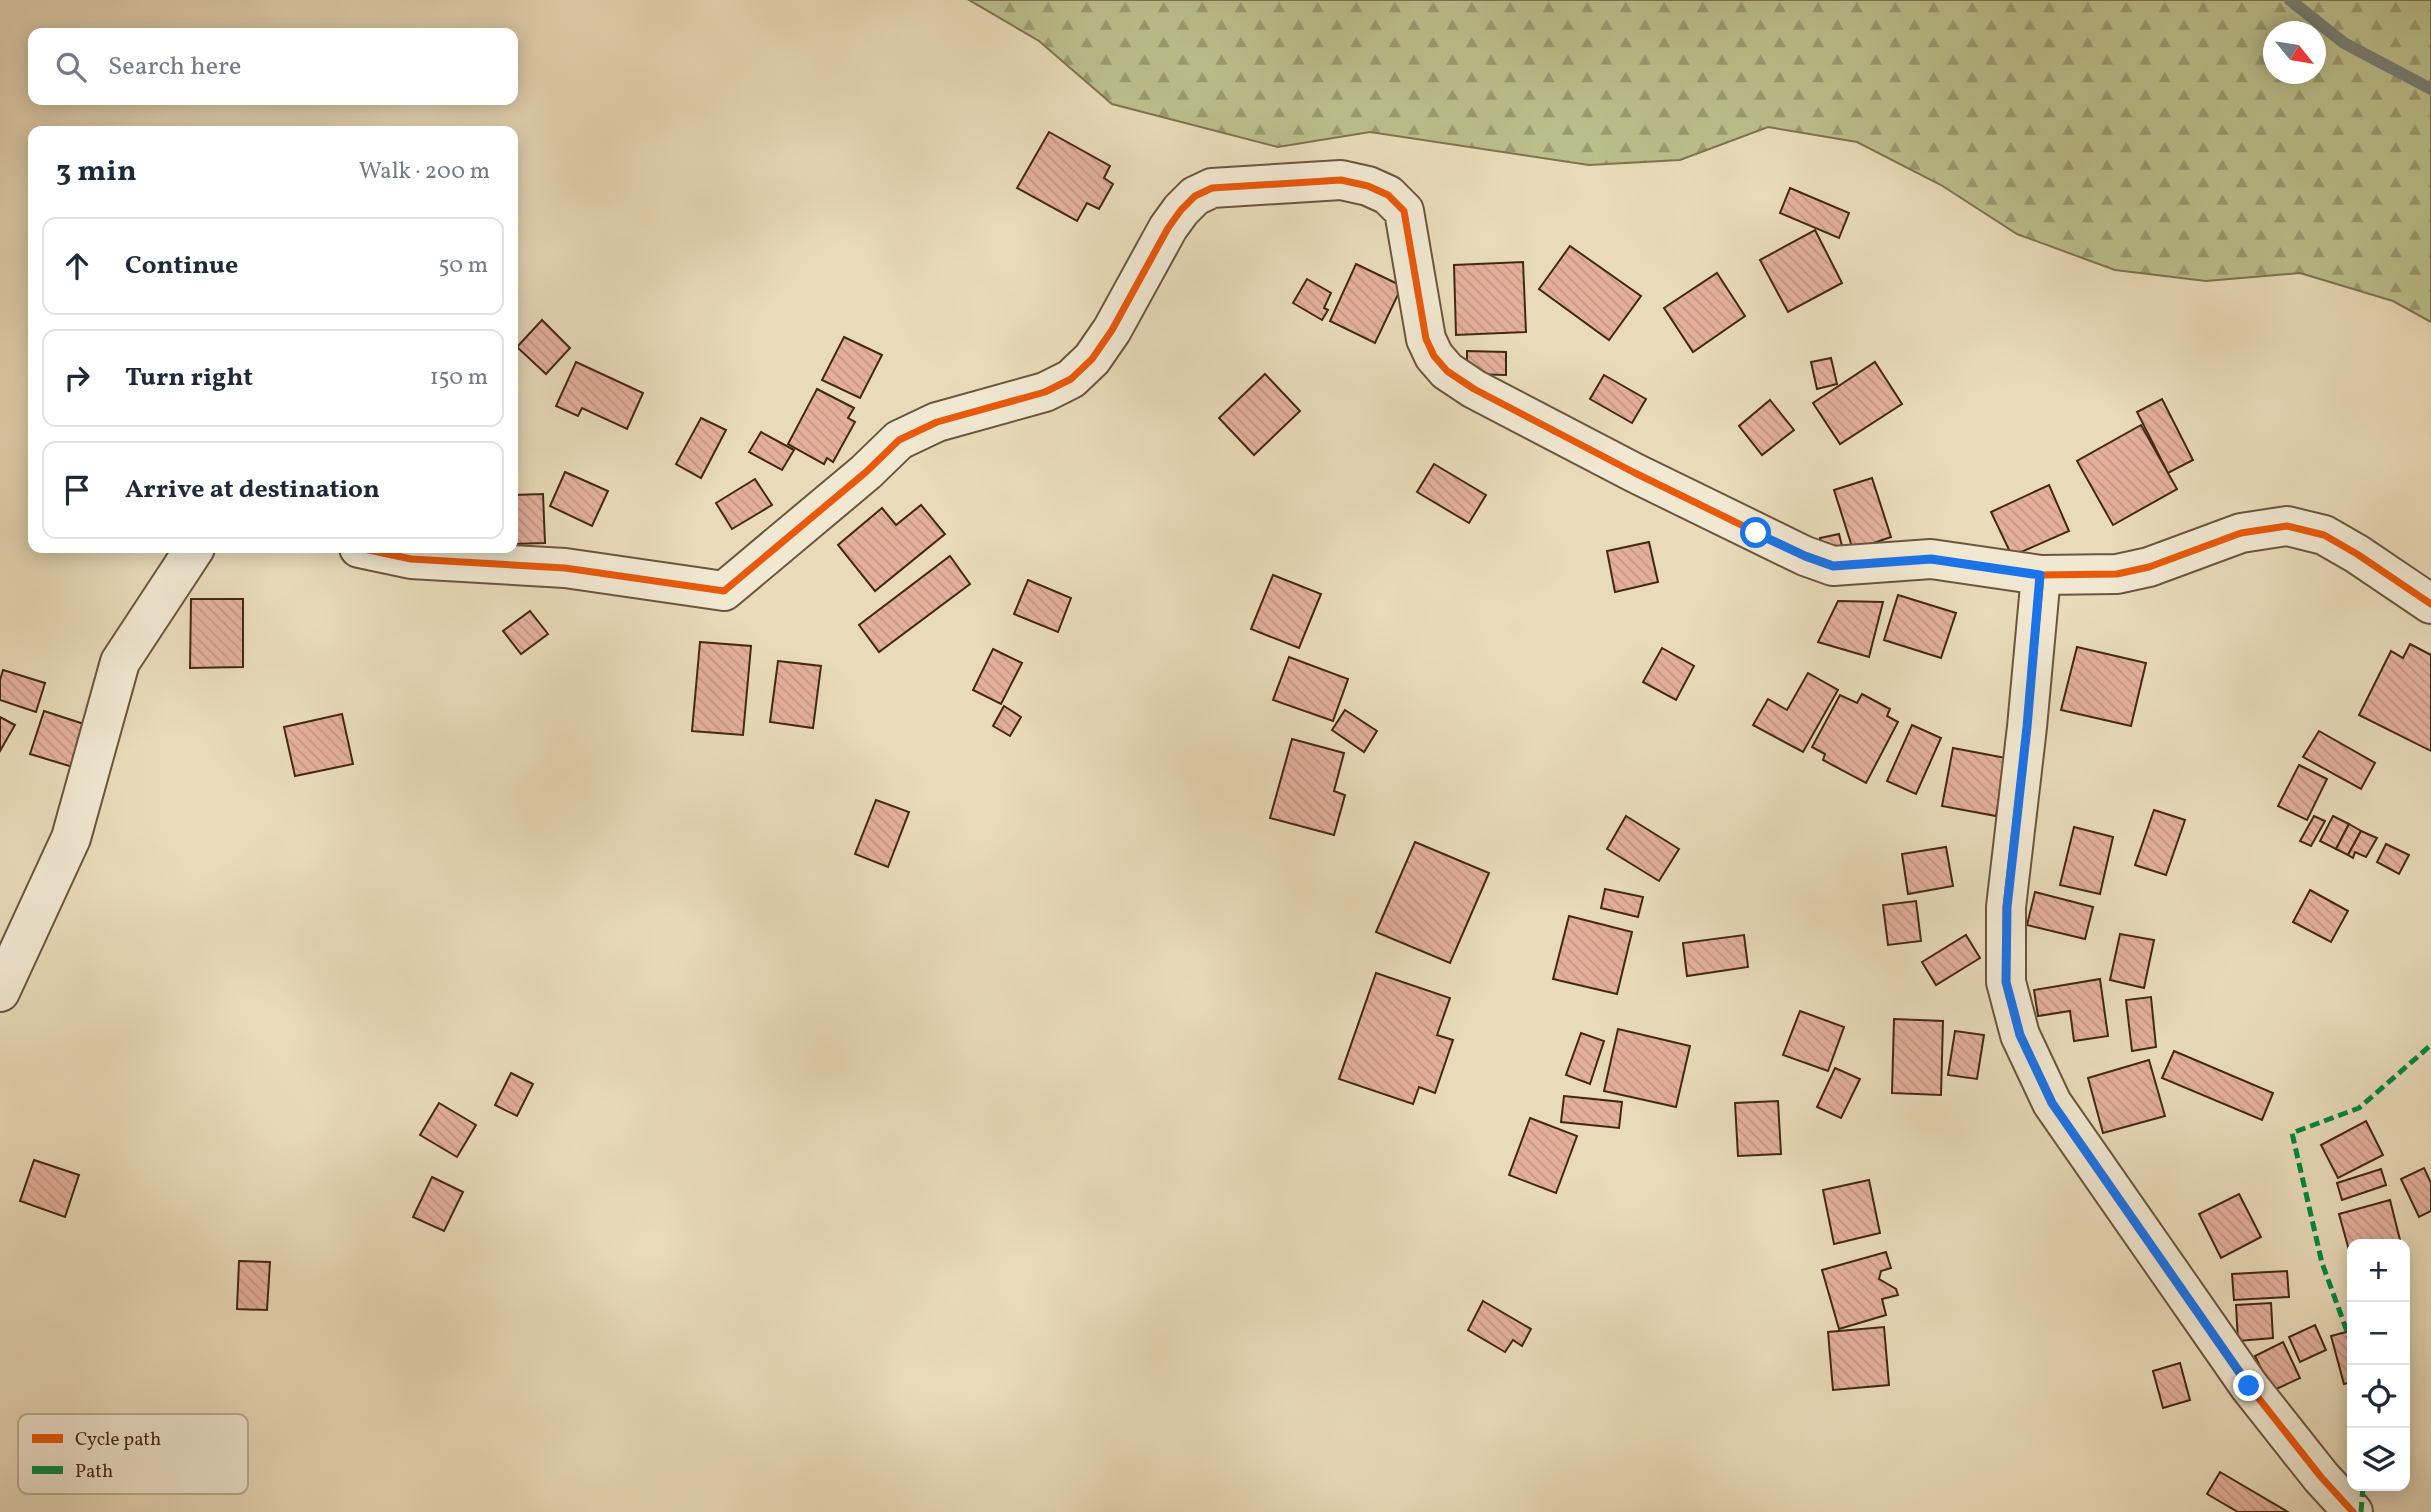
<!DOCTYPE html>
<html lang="en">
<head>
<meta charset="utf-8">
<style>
	:root { --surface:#fff; --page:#f2f2f3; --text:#1f2937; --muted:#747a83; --line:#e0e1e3 }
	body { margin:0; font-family:Vollkorn,serif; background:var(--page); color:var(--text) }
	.controls { position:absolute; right:21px; bottom:21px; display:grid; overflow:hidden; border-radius:14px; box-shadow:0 4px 18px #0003 }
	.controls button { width:63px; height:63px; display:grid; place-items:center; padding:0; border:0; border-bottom:2px solid var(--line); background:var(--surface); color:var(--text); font:35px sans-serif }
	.compass { position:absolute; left:2263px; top:21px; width:63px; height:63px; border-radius:50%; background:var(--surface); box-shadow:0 4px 18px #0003; rotate:120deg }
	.stop { position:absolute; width:21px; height:21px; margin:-16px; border:5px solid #1a73e8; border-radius:50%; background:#fff }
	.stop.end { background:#1a73e8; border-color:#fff; box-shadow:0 2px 7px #0008 }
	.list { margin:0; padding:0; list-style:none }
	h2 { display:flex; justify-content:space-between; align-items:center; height:91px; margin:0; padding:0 28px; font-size:30px }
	h2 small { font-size:23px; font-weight:400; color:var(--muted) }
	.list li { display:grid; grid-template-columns:46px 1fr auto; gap:21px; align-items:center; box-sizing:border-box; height:98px; margin:0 14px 14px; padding:0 14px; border:2px solid var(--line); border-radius:14px }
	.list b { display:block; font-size:26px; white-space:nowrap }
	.list em { font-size:23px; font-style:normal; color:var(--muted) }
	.icon { flex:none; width:38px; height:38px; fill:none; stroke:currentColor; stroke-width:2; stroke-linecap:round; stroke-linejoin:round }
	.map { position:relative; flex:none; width:2431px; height:1512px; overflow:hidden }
	.search { position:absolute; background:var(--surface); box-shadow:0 4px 18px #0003; left:28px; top:28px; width:490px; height:77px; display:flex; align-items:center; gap:18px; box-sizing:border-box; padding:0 24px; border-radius:14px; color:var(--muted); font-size:26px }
	.panel { position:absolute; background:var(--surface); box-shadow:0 4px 18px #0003; left:28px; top:126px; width:490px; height:427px; border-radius:14px }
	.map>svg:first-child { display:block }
</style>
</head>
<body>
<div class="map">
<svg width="2431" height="1512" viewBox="0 0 2431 1512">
	<defs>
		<pattern id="forest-firs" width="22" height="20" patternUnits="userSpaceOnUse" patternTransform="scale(1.75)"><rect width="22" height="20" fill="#bbbf8c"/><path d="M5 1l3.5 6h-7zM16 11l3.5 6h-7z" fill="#9a9b71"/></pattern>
		<pattern id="building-back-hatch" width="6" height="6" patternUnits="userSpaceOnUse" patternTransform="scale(1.75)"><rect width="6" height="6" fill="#e4b09c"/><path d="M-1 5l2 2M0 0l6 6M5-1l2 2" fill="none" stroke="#c59785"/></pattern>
	</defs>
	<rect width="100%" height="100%" fill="#e9dbb9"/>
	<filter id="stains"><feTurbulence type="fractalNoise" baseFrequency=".00286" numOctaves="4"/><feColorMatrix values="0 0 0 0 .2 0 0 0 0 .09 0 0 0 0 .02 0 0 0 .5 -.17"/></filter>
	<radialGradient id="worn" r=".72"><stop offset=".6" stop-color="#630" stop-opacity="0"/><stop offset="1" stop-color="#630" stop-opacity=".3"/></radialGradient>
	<path fill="url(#forest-firs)" stroke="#7f744f" stroke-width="2" fill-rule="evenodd" d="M969 0H2431V322L2393 301 2300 273 2206 281 2115 270 2017 234 1941 185 1857 142 1768 127 1680 160 1589 165 1370 132 1278 147 1112 104 1039 41ZM2274 32H2316V74H2274Z"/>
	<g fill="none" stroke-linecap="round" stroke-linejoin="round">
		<polyline stroke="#777f76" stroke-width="12" points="2290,0 2344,43 2431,89"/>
	</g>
	<g fill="url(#building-back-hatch)" stroke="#432812" stroke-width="2">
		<polygon points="1049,132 1110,166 1104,178 1113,184 1099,209 1087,203 1077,221 1017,188"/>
		<polygon points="1790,188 1849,213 1839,238 1780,213"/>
		<polygon points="1815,230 1842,283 1788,312 1760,260"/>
		<polygon points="1570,246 1641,296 1609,340 1539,289"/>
		<polygon points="1523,262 1526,332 1456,335 1454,265"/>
		<polygon points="1356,264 1402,286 1375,343 1330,321"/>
		<polygon points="1717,273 1745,316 1693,352 1664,308"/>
		<polygon points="1307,279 1331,293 1324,308 1328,310 1322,320 1293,303"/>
		<polygon points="542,320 570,348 546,374 517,347"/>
		<polygon points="844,337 882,355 860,398 822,380"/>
		<polygon points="1467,351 1506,352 1506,375 1467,374"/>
		<polygon points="1831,358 1837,384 1817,389 1811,362"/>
		<polygon points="576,362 643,393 627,429 582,408 578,416 556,406"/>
		<polygon points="1875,362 1902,404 1840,444 1813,403"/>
		<polygon points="1265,374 1300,411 1254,455 1219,418"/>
		<polygon points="1604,375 1646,399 1632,423 1590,399"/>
		<polygon points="817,389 854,408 848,418 855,422 833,462 827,458 824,464 788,444"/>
		<polygon points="2162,399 2193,460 2168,473 2137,412"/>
		<polygon points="1770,400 1794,430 1762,455 1739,426"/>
		<polygon points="701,418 726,430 701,478 676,464"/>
		<polygon points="2141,425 2177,489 2113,525 2077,461"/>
		<polygon points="761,432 794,450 782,470 749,452"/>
		<polygon points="1434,464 1486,495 1469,523 1417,492"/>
		<polygon points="565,472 608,491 592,526 550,506"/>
		<polygon points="1872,478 1891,537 1853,550 1834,490"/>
		<polygon points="755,479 772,505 732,529 716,503"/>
		<polygon points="2049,485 2069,531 2012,556 1991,512"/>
		<polygon points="543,494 545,543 513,544 513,495"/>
		<polygon points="921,505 945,534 875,591 838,545 882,508 896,525"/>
		<polygon points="1839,534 1844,554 1825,558 1820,538"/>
		<polygon points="1649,542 1658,582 1615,592 1607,551"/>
		<polygon points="950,556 970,584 879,652 859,625"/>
		<polygon points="1273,575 1321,594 1299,648 1251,629"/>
		<polygon points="1028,580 1071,598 1058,632 1014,614"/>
		<polygon points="1898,595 1956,613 1941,658 1884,640"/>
		<polygon points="191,599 243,599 243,667 190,668"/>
		<polygon points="1838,601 1883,602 1869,657 1818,642"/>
		<polygon points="530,611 548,634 521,654 503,631"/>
		<polygon points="700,642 751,646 743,735 692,731"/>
		<polygon points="2410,644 2431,655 2431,751 2359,715 2391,651 2403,658"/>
		<polygon points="2077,647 2146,663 2131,726 2061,710"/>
		<polygon points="1662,648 1694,666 1676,700 1643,682"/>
		<polygon points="993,649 1022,663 1001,704 973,690"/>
		<polygon points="1289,657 1348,679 1333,721 1273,700"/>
		<polygon points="778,661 821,666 813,728 770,722"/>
		<polygon points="3,670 45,683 36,712 0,700 0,680"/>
		<polygon points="1808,673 1838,690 1803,752 1753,725 1768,699 1787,710"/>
		<polygon points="1862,694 1890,709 1887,716 1898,722 1866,783 1823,760 1825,754 1812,747 1840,695 1857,703"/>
		<polygon points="1004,706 1021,717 1010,736 993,726"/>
		<polygon points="1345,710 1377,731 1364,752 1332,730"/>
		<polygon points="44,711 90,726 76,768 30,754"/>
		<polygon points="342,714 353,764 295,776 284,727"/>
		<polygon points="0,717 15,725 0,751"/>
		<polygon points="1912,725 1941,738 1916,794 1887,781"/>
		<polygon points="2319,731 2375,763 2361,789 2303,757"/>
		<polygon points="1292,739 1344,753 1334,791 1345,795 1334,835 1270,818"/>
		<polygon points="1953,748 2006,758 1996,816 1942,806"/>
		<polygon points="2299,765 2327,779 2307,820 2278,806"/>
		<polygon points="876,800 909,812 888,867 855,854"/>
		<polygon points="2154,810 2185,820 2166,875 2135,865"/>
		<polygon points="1626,816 1679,849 1659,881 1607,849"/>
		<polygon points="2314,816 2325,821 2311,846 2300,841"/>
		<polygon points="2333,816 2349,824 2336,849 2320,841"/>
		<polygon points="2349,824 2361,831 2348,855 2336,849"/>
		<polygon points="2074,827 2113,837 2100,894 2060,885"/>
		<polygon points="2361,831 2377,838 2366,857 2355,852 2353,858 2348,855"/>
		<polygon points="1415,842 1489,873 1450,963 1376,932"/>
		<polygon points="2386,844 2409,855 2399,874 2377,862"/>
		<polygon points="1946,847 1953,886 1908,894 1902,854"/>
		<polygon points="1605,889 1643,897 1638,917 1601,908"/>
		<polygon points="2310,890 2348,911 2331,942 2293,922"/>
		<polygon points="2035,892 2093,907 2085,939 2027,925"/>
		<polygon points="1916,901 1921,941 1888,945 1883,905"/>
		<polygon points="1569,916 1632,932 1617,994 1553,979"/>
		<polygon points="2120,934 2154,940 2144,988 2110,980"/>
		<polygon points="1744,935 1748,967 1687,976 1683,943"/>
		<polygon points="1966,935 1980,958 1936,985 1922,962"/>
		<polygon points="1376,973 1450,998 1437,1035 1453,1040 1435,1093 1419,1087 1413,1104 1339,1079"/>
		<polygon points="2100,979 2108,1036 2074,1041 2070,1011 2038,1016 2034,990"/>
		<polygon points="2151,997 2156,1047 2132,1051 2126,1000"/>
		<polygon points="1800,1011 1844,1027 1828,1071 1783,1055"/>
		<polygon points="1894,1019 1943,1021 1941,1095 1892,1093"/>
		<polygon points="1618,1029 1690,1046 1676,1107 1604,1091"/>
		<polygon points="1955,1031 1984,1035 1977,1079 1948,1075"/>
		<polygon points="1581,1033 1604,1041 1590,1084 1566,1075"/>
		<polygon points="2174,1051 2273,1093 2262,1120 2162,1078"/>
		<polygon points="2149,1060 2165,1116 2103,1133 2088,1078"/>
		<polygon points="1835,1068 1860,1079 1841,1118 1817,1107"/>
		<polygon points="511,1073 533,1084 517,1116 495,1105"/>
		<polygon points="1564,1096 1622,1102 1619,1128 1561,1122"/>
		<polygon points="1778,1101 1781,1154 1738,1156 1735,1103"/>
		<polygon points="439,1103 476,1125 457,1157 420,1135"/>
		<polygon points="1530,1118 1577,1136 1556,1193 1509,1175"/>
		<polygon points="2366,1121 2383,1155 2338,1178 2321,1145"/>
		<polygon points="34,1160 79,1175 65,1217 20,1201"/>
		<polygon points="2424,1168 2431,1183 2431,1211 2419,1217 2401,1179"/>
		<polygon points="2381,1169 2386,1185 2342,1200 2337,1183"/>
		<polygon points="432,1177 463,1192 444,1231 413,1217"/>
		<polygon points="1869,1180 1880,1233 1834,1244 1823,1190"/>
		<polygon points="2239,1194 2261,1237 2221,1258 2199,1214"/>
		<polygon points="2390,1200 2401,1244 2352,1244 2352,1261 2339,1214"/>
		<polygon points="1886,1252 1891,1268 1881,1271 1879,1279 1896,1289 1898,1295 1882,1299 1886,1315 1839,1329 1822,1270"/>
		<polygon points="239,1261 270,1262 267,1310 237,1309"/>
		<polygon points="2287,1271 2289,1297 2234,1300 2232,1274"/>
		<polygon points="1483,1301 1531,1329 1522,1346 1513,1340 1505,1352 1468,1330"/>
		<polygon points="2271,1303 2273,1338 2238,1341 2236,1305"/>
		<polygon points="2315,1325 2326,1350 2300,1362 2289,1337"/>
		<polygon points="1884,1327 1889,1385 1833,1390 1828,1332"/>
		<polygon points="2350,1331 2352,1340 2352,1382 2344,1384 2331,1336"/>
		<polygon points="2283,1342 2300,1378 2272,1391 2255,1356"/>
		<polygon points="2180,1363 2190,1400 2163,1408 2153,1371"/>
		<polygon points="2220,1472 2288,1512 2238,1512 2207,1494"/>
	</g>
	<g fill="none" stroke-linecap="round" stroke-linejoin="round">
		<defs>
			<g id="minor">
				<polyline points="359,548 411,559 565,568 724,591 866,472 899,440 937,422 1045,392 1071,379 1092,359 1112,330 1168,228 1181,210 1195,196 1212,188 1341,180 1368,186 1388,195 1404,211 1426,339 1434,356 1447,371 1474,389 1635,473 1805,556 1833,566 1931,559 2041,575 2117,574 2149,567 2241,533 2287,526 2324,535 2357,554 2431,604"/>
				<polyline points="2041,575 2027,727 2006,907 2006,982 2020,1035 2052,1103 2249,1386 2321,1477 2353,1512"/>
				<polyline points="0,992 71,838 120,662 195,548"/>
			</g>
		</defs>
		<use href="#minor" stroke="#6c553c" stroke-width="42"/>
		<use href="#minor" stroke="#f1e8d2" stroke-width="38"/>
		<g stroke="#00873e" stroke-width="5" stroke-dasharray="10 5" stroke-linecap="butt">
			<polyline points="2352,1345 2322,1263 2292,1133 2359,1108 2431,1045"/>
			<polyline points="2361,1512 2363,1486"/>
		</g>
		<defs>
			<g id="cycleway">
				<polyline points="359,548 411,559 565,568 724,591 866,472 899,440 937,422 1045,392 1071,379 1092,359 1112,330 1168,228 1181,210 1195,196 1212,188 1341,180 1368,186 1388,195 1404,211 1426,339 1434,356 1447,371 1474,389 1635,473 1805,556 1833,566 1931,559 2041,575 2117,574 2149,567 2241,533 2287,526 2324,535 2357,554 2431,604"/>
				<polyline points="2041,575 2027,727 2006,907 2006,982 2020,1035 2052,1103 2249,1386 2321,1477 2353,1512"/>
			</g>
		</defs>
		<use href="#cycleway" stroke="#f1e8d2" stroke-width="11"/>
		<use href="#cycleway" stroke="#e8590c" stroke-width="7"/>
	</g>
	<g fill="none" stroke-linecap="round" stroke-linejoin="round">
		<polyline stroke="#1a73e8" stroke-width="9" points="1756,533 1805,556 1833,566 1931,559 2040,575 2027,727 2007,907 2006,982 2020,1035 2052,1103 2249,1386"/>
	</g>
	<rect x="18" y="1414" width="230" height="80" rx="10" fill="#f1e8d2" stroke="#bdae98" stroke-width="2"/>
	<rect x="32" y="1434" width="31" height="9" fill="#e8590c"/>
	<rect x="32" y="1466" width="31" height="8" fill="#00873e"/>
	<g font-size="19" fill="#432812">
		<text x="75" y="1445">Cycle path</text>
		<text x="75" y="1477">Path</text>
	</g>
	<rect width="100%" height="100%" filter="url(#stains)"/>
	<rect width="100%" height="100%" fill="url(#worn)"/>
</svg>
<div class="controls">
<button>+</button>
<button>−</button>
<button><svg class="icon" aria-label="locate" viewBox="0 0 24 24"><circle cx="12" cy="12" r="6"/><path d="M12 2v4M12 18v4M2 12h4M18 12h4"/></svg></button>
<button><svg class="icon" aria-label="layers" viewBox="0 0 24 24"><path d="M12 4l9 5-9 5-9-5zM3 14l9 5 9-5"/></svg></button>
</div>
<svg class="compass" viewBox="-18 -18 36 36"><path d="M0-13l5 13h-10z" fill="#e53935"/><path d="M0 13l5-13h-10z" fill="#747a83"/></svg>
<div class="stop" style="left:1756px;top:533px"></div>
<div class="stop end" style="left:2249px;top:1386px"></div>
<div class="search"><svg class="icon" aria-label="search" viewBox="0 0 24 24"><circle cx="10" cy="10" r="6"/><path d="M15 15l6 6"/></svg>Search here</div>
<section class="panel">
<h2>3 min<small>Walk · 200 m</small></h2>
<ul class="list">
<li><svg class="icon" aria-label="ahead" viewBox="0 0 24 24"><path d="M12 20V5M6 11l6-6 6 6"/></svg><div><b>Continue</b></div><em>50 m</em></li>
<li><svg class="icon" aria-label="right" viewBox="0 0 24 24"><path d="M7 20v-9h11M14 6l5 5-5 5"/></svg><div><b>Turn right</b></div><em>150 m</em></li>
<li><svg class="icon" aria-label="arrive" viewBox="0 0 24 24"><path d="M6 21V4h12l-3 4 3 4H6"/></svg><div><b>Arrive at destination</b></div></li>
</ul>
</section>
</div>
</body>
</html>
